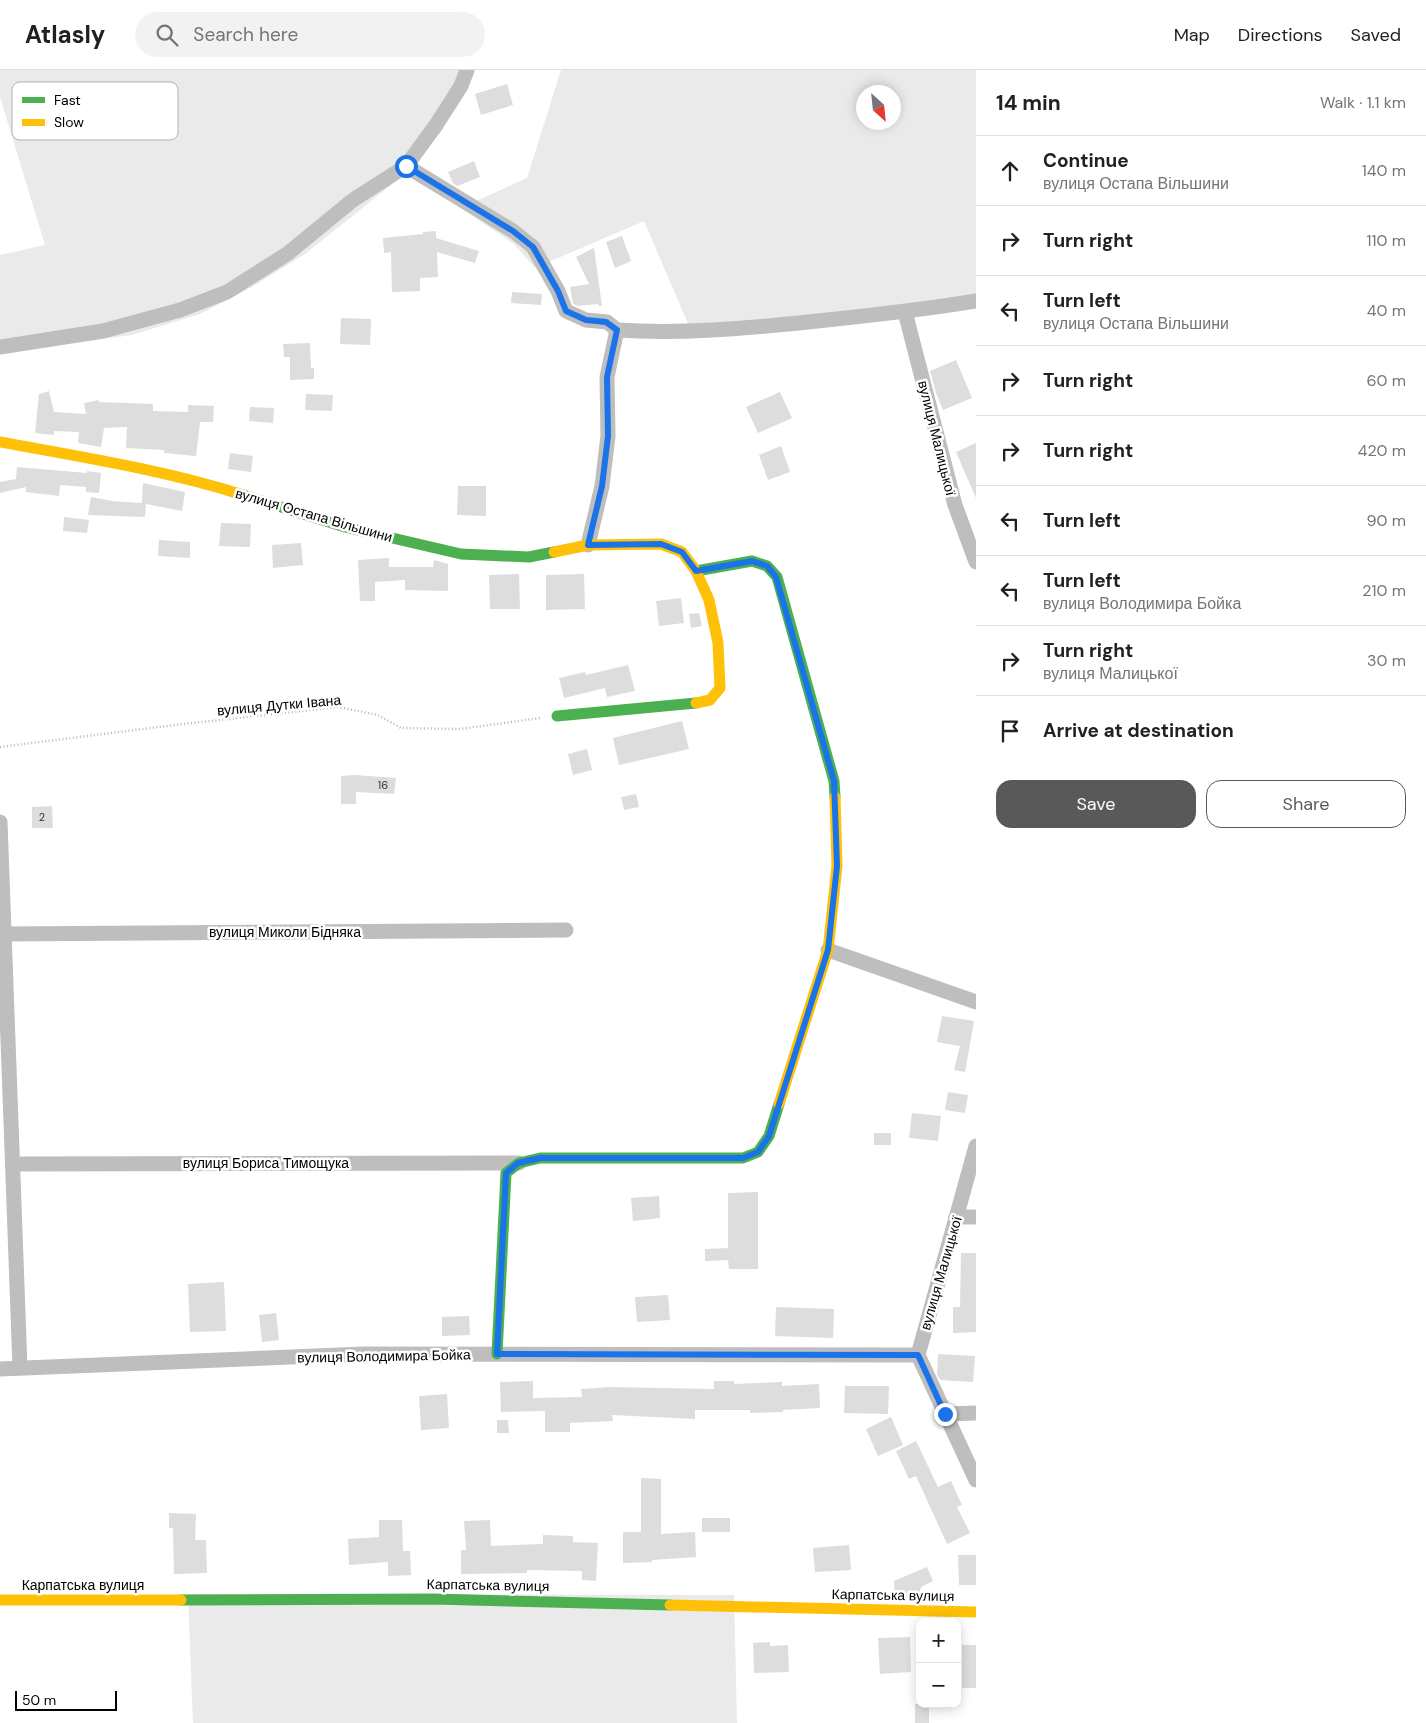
<!DOCTYPE html>
<html lang="en">
<head>
<meta charset="utf-8">
<style>
	:root { --surface:#fff; --page:#f2f2f2; --text:#202124; --muted:#757577; --line:#e0e0e0; --accent:#595959 }
	body { margin:0; font-family:"DM Sans",sans-serif; background:var(--page); color:var(--text) }
	.controls { position:absolute; right:15px; bottom:15px; display:grid; overflow:hidden; border-radius:10px; box-shadow:0 2px 12px #0003 }
	.controls button { width:45px; height:45px; display:grid; place-items:center; padding:0; border:0; border-bottom:1px solid var(--line); background:var(--surface); color:var(--text); font:25px sans-serif }
	.compass { position:absolute; left:856px; top:15px; width:45px; height:45px; border-radius:50%; background:var(--surface); box-shadow:0 2px 12px #0003; rotate:153deg }
	.scale { position:absolute; left:15px; bottom:12px; width:102px; box-sizing:border-box; padding-left:5px; border:2px solid #000; border-top:0; font-size:14px; line-height:18px; white-space:nowrap; color:#000; -webkit-text-stroke:4px #fff; paint-order:stroke }
	.stop { position:absolute; width:15px; height:15px; margin:-11px; border:4px solid #1a73e8; border-radius:50%; background:#fff }
	.stop.end { background:#1a73e8; border-color:#fff; box-shadow:0 1px 5px #0008 }
	.list { margin:0; padding:0; list-style:none }
	h2 { display:flex; justify-content:space-between; align-items:center; height:65px; margin:0; padding:0 20px; font-size:21px }
	h2 small { font-size:16px; font-weight:400; color:var(--muted) }
	.list li { display:grid; grid-template-columns:32px 1fr auto; gap:15px; align-items:center; box-sizing:border-box; height:70px; padding:0 20px; border-top:1px solid var(--line) }
	.list b { display:block; font-size:19px; white-space:nowrap }
	.list p { margin:0; font-size:16px; white-space:nowrap; color:var(--muted) }
	.list em { font-size:16px; font-style:normal; color:var(--muted) }
	.actions { display:flex; gap:10px; padding:15px 20px }
	.actions a { flex:1; padding:11px 0; border:1px solid var(--accent); border-radius:15px; text-align:center; font-size:18px; color:var(--accent) }
	.actions .main { background:var(--accent); color:#fff }
	.icon { flex:none; width:28px; height:28px; fill:none; stroke:currentColor; stroke-width:2; stroke-linecap:round; stroke-linejoin:round }
	.map { position:relative; flex:none; width:976px; height:1653px; overflow:hidden }
	header { display:flex; align-items:center; gap:30px; box-sizing:border-box; height:70px; padding:0 25px; background:var(--surface); border-bottom:1px solid var(--line) }
	header strong { font-size:24px }
	nav { display:flex; gap:28px; margin-inline-start:auto; font-size:18px }
	.search { width:350px; height:45px; background:var(--page); display:flex; align-items:center; gap:12px; box-sizing:border-box; padding:0 18px; border-radius:28px; color:var(--muted); font-size:19px }
	main { display:flex }
	aside { flex:1; background:var(--surface) }
	.map>svg:first-child { display:block }
</style>
</head>
<body>
<header>
<strong>Atlasly</strong>
<div class="search"><svg class="icon" aria-label="search" viewBox="0 0 24 24"><circle cx="10" cy="10" r="6"/><path d="M15 15l6 6"/></svg>Search here</div>
<nav><a>Map</a><a>Directions</a><a>Saved</a></nav>
</header>
<main>
<div class="map">
<svg width="976" height="1653" viewBox="0 0 976 1653">
	<rect width="100%" height="100%" fill="#fff"/>
	<g fill="#eaeaea" fill-rule="evenodd">
		<polygon points="0,0 471,0 441,62 390,116 305,184 252,217 200,244 132,265 0,283 0,185 45,175 0,27"/>
		<path d="M561 0H976V234L692 263 644 151 535 198 514 174 461 138 527 108ZM864 22H894V52H864Z"/>
		<polygon points="188,1524 734,1525 737,1653 193,1653"/>
	</g>
	<g fill="#ddd">
		<polygon points="507,14 513,35 481,45 475,24"/>
		<polygon points="474,91 480,107 457,116 453,113 448,102"/>
		<polygon points="436,161 436,168 479,181 475,193 437,182 438,207 420,208 420,221 392,222 391,182 384,183 383,168 423,164 423,162"/>
		<polygon points="622,166 631,191 615,198 606,172"/>
		<polygon points="594,178 602,236 599,236 598,234 578,236 573,234 570,217 589,214 576,187"/>
		<polygon points="512,222 542,224 541,235 511,233"/>
		<polygon points="341,248 371,249 370,275 340,274"/>
		<polygon points="310,273 311,298 314,298 314,309 290,310 290,287 284,287 283,274"/>
		<polygon points="956,290 972,328 943,340 936,323 930,301"/>
		<polygon points="49,321 54,342 86,344 84,333 99,330 99,332 153,334 153,341 188,342 188,335 214,336 213,352 200,352 196,386 164,383 164,380 126,378 127,357 104,358 101,377 78,373 79,362 54,361 54,365 35,363 39,324"/>
		<polygon points="780,322 792,348 758,363 746,337"/>
		<polygon points="306,324 333,325 332,341 305,340"/>
		<polygon points="250,337 274,338 273,353 249,351"/>
		<polygon points="976,373 976,428 956,382"/>
		<polygon points="781,376 790,402 768,410 759,385"/>
		<polygon points="230,383 253,386 251,402 228,399"/>
		<polygon points="17,397 87,403 87,401 101,403 99,423 86,422 86,417 60,415 59,426 26,422 26,417 0,423 0,412 16,409"/>
		<polygon points="143,413 185,422 182,441 146,434 145,447 88,445 91,427 112,431 142,433"/>
		<polygon points="458,416 486,416 486,446 457,445"/>
		<polygon points="64,447 89,450 87,463 63,461"/>
		<polygon points="221,453 251,454 250,477 219,476"/>
		<polygon points="159,470 190,472 190,488 158,486"/>
		<polygon points="301,473 303,495 273,498 272,475"/>
		<polygon points="389,488 389,497 433,497 434,490 448,494 448,521 405,520 405,510 375,512 375,531 360,531 358,490"/>
		<polygon points="519,504 520,539 490,539 489,505"/>
		<polygon points="584,504 585,539 546,540 546,505"/>
		<polygon points="681,528 684,553 659,556 656,531"/>
		<polygon points="699,543 702,556 691,558 689,544"/>
		<polygon points="628,595 635,621 607,627 605,618 564,628 559,608 585,602 586,605"/>
		<polygon points="682,651 689,679 619,695 613,668"/>
		<polygon points="587,679 592,700 573,705 568,684"/>
		<polygon points="355,705 396,708 394,724 356,722 356,734 341,734 341,706"/>
		<polygon points="636,724 639,737 624,740 621,727"/>
		<polygon points="52,736 53,758 32,758 32,737"/>
		<polygon points="942,946 974,951 965,1002 954,1000 960,976 937,972"/>
		<polygon points="948,1022 968,1025 965,1043 945,1040"/>
		<polygon points="912,1043 941,1046 938,1071 909,1068"/>
		<rect x="874" y="1063" width="17" height="12"/>
		<polygon points="758,1122 758,1199 729,1199 728,1190 705,1191 705,1179 728,1178 728,1123"/>
		<polygon points="659,1126 660,1148 633,1151 631,1128"/>
		<polygon points="961,1183 976,1183 976,1262 953,1263 953,1237 960,1237"/>
		<polygon points="224,1212 226,1261 190,1262 188,1214"/>
		<polygon points="668,1225 670,1250 637,1252 635,1227"/>
		<polygon points="776,1237 834,1239 833,1268 775,1266"/>
		<polygon points="276,1243 279,1270 262,1272 259,1245"/>
		<polygon points="469,1246 470,1265 442,1266 442,1247"/>
		<polygon points="938,1284 975,1286 973,1312 940,1310 937,1304"/>
		<polygon points="533,1311 533,1328 582,1327 581,1319 610,1317 714,1319 714,1311 734,1311 734,1314 782,1312 782,1316 819,1314 820,1338 783,1340 783,1342 750,1343 750,1340 695,1340 695,1349 612,1345 613,1351 570,1353 570,1362 545,1362 545,1341 501,1342 500,1312"/>
		<polygon points="845,1316 889,1316 888,1344 844,1343"/>
		<polygon points="447,1324 449,1358 421,1360 419,1326"/>
		<polygon points="891,1347 903,1375 878,1386 866,1359"/>
		<polygon points="497,1350 508,1350 509,1363 497,1363"/>
		<polygon points="916,1371 938,1417 951,1411 962,1435 957,1437 970,1463 947,1474 916,1406 909,1409 896,1381"/>
		<polygon points="641,1408 661,1409 661,1464 695,1462 696,1487 652,1490 652,1492 623,1493 623,1462 641,1462"/>
		<polygon points="169,1443 196,1444 195,1470 206,1470 207,1503 174,1504 173,1458 169,1458"/>
		<rect x="702" y="1448" width="28" height="14"/>
		<polygon points="379,1450 402,1450 403,1481 410,1481 411,1505 388,1506 388,1492 349,1495 348,1469 379,1467"/>
		<polygon points="490,1450 491,1476 543,1474 543,1465 573,1466 573,1472 598,1473 596,1511 582,1510 582,1501 527,1500 527,1503 461,1504 461,1480 466,1480 464,1451"/>
		<polygon points="849,1475 851,1500 815,1502 813,1478"/>
		<polygon points="958,1485 976,1485 976,1515 959,1515"/>
		<polygon points="927,1497 933,1511 921,1517 918,1528 895,1528 894,1511"/>
		<polygon points="910,1567 911,1602 880,1604 878,1568"/>
		<polygon points="770,1572 770,1576 788,1575 789,1602 754,1603 753,1573"/>
		<rect x="962" y="1575" width="14" height="43"/>
		<rect x="915" y="1634" width="14" height="19"/>
	</g>
	<g fill="none" stroke-linecap="round" stroke-linejoin="round">
		<polyline stroke="#b8b8b8" stroke-width="2.5" stroke-dasharray="1 2.5" stroke-linecap="butt" points="0,677 175,655 338,637 378,645 401,658 460,659 540,648"/>
		<g stroke="#bebebe" stroke-width="15">
			<polyline points="406,96 513,161 533,177 558,221 566,241 586,250 607,252 617,260"/>
			<polyline points="905,242 955,435 976,492"/>
			<path d="M617 260C678 264 738 259 799 253 858 247 917 241 976 231"/>
			<polyline points="0,277 103,261 180,240 227,222 287,184 353,130 406,96 436,55 461,16 467,0"/>
			<polyline points="588,475 602,416 608,366 607,307 617,260"/>
			<polyline points="0,752 20,1298"/>
			<polyline points="4,864 566,860"/>
			<polyline points="828,880 976,932"/>
			<polyline points="976,1076 918,1285 976,1410"/>
			<polyline points="13,1094 519,1093"/>
			<polyline points="956,1147 976,1147"/>
			<polyline points="0,1299 364,1284 918,1285"/>
			<polyline points="945,1344 976,1343"/>
		</g>
		<g stroke="#4caf50" stroke-width="11">
			<polyline points="243,425 345,457 461,484 529,487 554,482"/>
			<polyline points="696,501 752,491 767,496 777,507 834,711 835,727"/>
			<polyline points="557,646 696,633"/>
			<polyline points="497,1284 506,1103 519,1093 540,1088 743,1088 758,1082 769,1066 779,1034"/>
			<polyline points="181,1530 433,1529 670,1535"/>
		</g>
		<g stroke="#ffc107" stroke-width="11">
			<path d="M0 372C81 387 164 400 243 425"/>
			<polyline points="554,482 588,475 661,474 682,482 696,501 709,530 718,573 720,618 710,630 696,633"/>
			<polyline points="779,1034 828,880 837,796 835,727"/>
			<polyline points="0,1530 181,1530"/>
			<polyline points="670,1535 976,1542"/>
		</g>
	</g>
	<g fill="none" stroke-linecap="round" stroke-linejoin="round">
		<polyline stroke="#1a73e8" stroke-width="6" points="406,96 513,161 533,177 558,221 566,241 586,250 606,252 617,260 607,307 608,366 602,416 588,475 661,474 682,482 696,501 752,491 767,496 776,507 834,711 837,796 828,880 769,1066 758,1082 743,1088 540,1088 518,1093 506,1103 497,1284 918,1285 945,1344"/>
	</g>
	<g text-anchor="middle" dominant-baseline="central" stroke-width="5" stroke-linejoin="round" paint-order="stroke">
		<g font-size="11" fill="#373737">
			<text x="383" y="715">16</text>
			<text x="42" y="747">2</text>
		</g>
		<g font-size="14" fill="#000" stroke="#fff">
			<text transform="translate(937 368) rotate(76)">вулиця Малицької</text>
			<text transform="translate(314 445) rotate(16)">вулиця Остапа Вільшини</text>
			<text transform="translate(279 635) rotate(-5)">вулиця Дутки Івана</text>
			<text x="285" y="862">вулиця Миколи Бідняка</text>
			<text x="266" y="1093">вулиця Бориса Тимощука</text>
			<text transform="translate(941 1203) rotate(-74)">вулиця Малицької</text>
			<text transform="translate(384 1286) rotate(-1)">вулиця Володимира Бойка</text>
			<text x="83" y="1515">Карпатська вулиця</text>
			<text transform="translate(488 1515) rotate(1)">Карпатська вулиця</text>
			<text transform="translate(893 1525) rotate(1)">Карпатська вулиця</text>
		</g>
	</g>
	<rect x="12" y="12" width="166" height="58" rx="8" fill="#fff" stroke="#b2b2b2" stroke-width="1"/>
	<rect x="22" y="27" width="23" height="6" fill="#4caf50"/>
	<rect x="22" y="49" width="23" height="7" fill="#ffc107"/>
	<g font-size="14" fill="#000">
		<text x="54" y="35">Fast</text>
		<text x="54" y="57">Slow</text>
	</g>
</svg>
<div class="controls">
<button>+</button>
<button>−</button>
</div>
<svg class="compass" viewBox="-18 -18 36 36"><path d="M0-13l5 13h-10z" fill="#e53935"/><path d="M0 13l5-13h-10z" fill="#757577"/></svg>
<div class="scale">50 m</div>
<div class="stop" style="left:406px;top:96px"></div>
<div class="stop end" style="left:945px;top:1344px"></div>
</div>
<aside>
<h2>14 min<small>Walk · 1.1 km</small></h2>
<ul class="list">
<li><svg class="icon" aria-label="ahead" viewBox="0 0 24 24"><path d="M12 20V5M6 11l6-6 6 6"/></svg><div><b>Continue</b><p>вулиця Остапа Вільшини</p></div><em>140 m</em></li>
<li><svg class="icon" aria-label="right" viewBox="0 0 24 24"><path d="M7 20v-9h11M14 6l5 5-5 5"/></svg><div><b>Turn right</b></div><em>110 m</em></li>
<li><svg class="icon" aria-label="left" viewBox="0 0 24 24"><path d="M17 20v-9H6M10 6l-5 5 5 5"/></svg><div><b>Turn left</b><p>вулиця Остапа Вільшини</p></div><em>40 m</em></li>
<li><svg class="icon" aria-label="right" viewBox="0 0 24 24"><path d="M7 20v-9h11M14 6l5 5-5 5"/></svg><div><b>Turn right</b></div><em>60 m</em></li>
<li><svg class="icon" aria-label="right" viewBox="0 0 24 24"><path d="M7 20v-9h11M14 6l5 5-5 5"/></svg><div><b>Turn right</b></div><em>420 m</em></li>
<li><svg class="icon" aria-label="left" viewBox="0 0 24 24"><path d="M17 20v-9H6M10 6l-5 5 5 5"/></svg><div><b>Turn left</b></div><em>90 m</em></li>
<li><svg class="icon" aria-label="left" viewBox="0 0 24 24"><path d="M17 20v-9H6M10 6l-5 5 5 5"/></svg><div><b>Turn left</b><p>вулиця Володимира Бойка</p></div><em>210 m</em></li>
<li><svg class="icon" aria-label="right" viewBox="0 0 24 24"><path d="M7 20v-9h11M14 6l5 5-5 5"/></svg><div><b>Turn right</b><p>вулиця Малицької</p></div><em>30 m</em></li>
<li><svg class="icon" aria-label="arrive" viewBox="0 0 24 24"><path d="M6 21V4h12l-3 4 3 4H6"/></svg><div><b>Arrive at destination</b></div></li>
</ul>
<div class="actions"><a class="main">Save</a><a>Share</a></div>
</aside>
</main>
</body>
</html>
